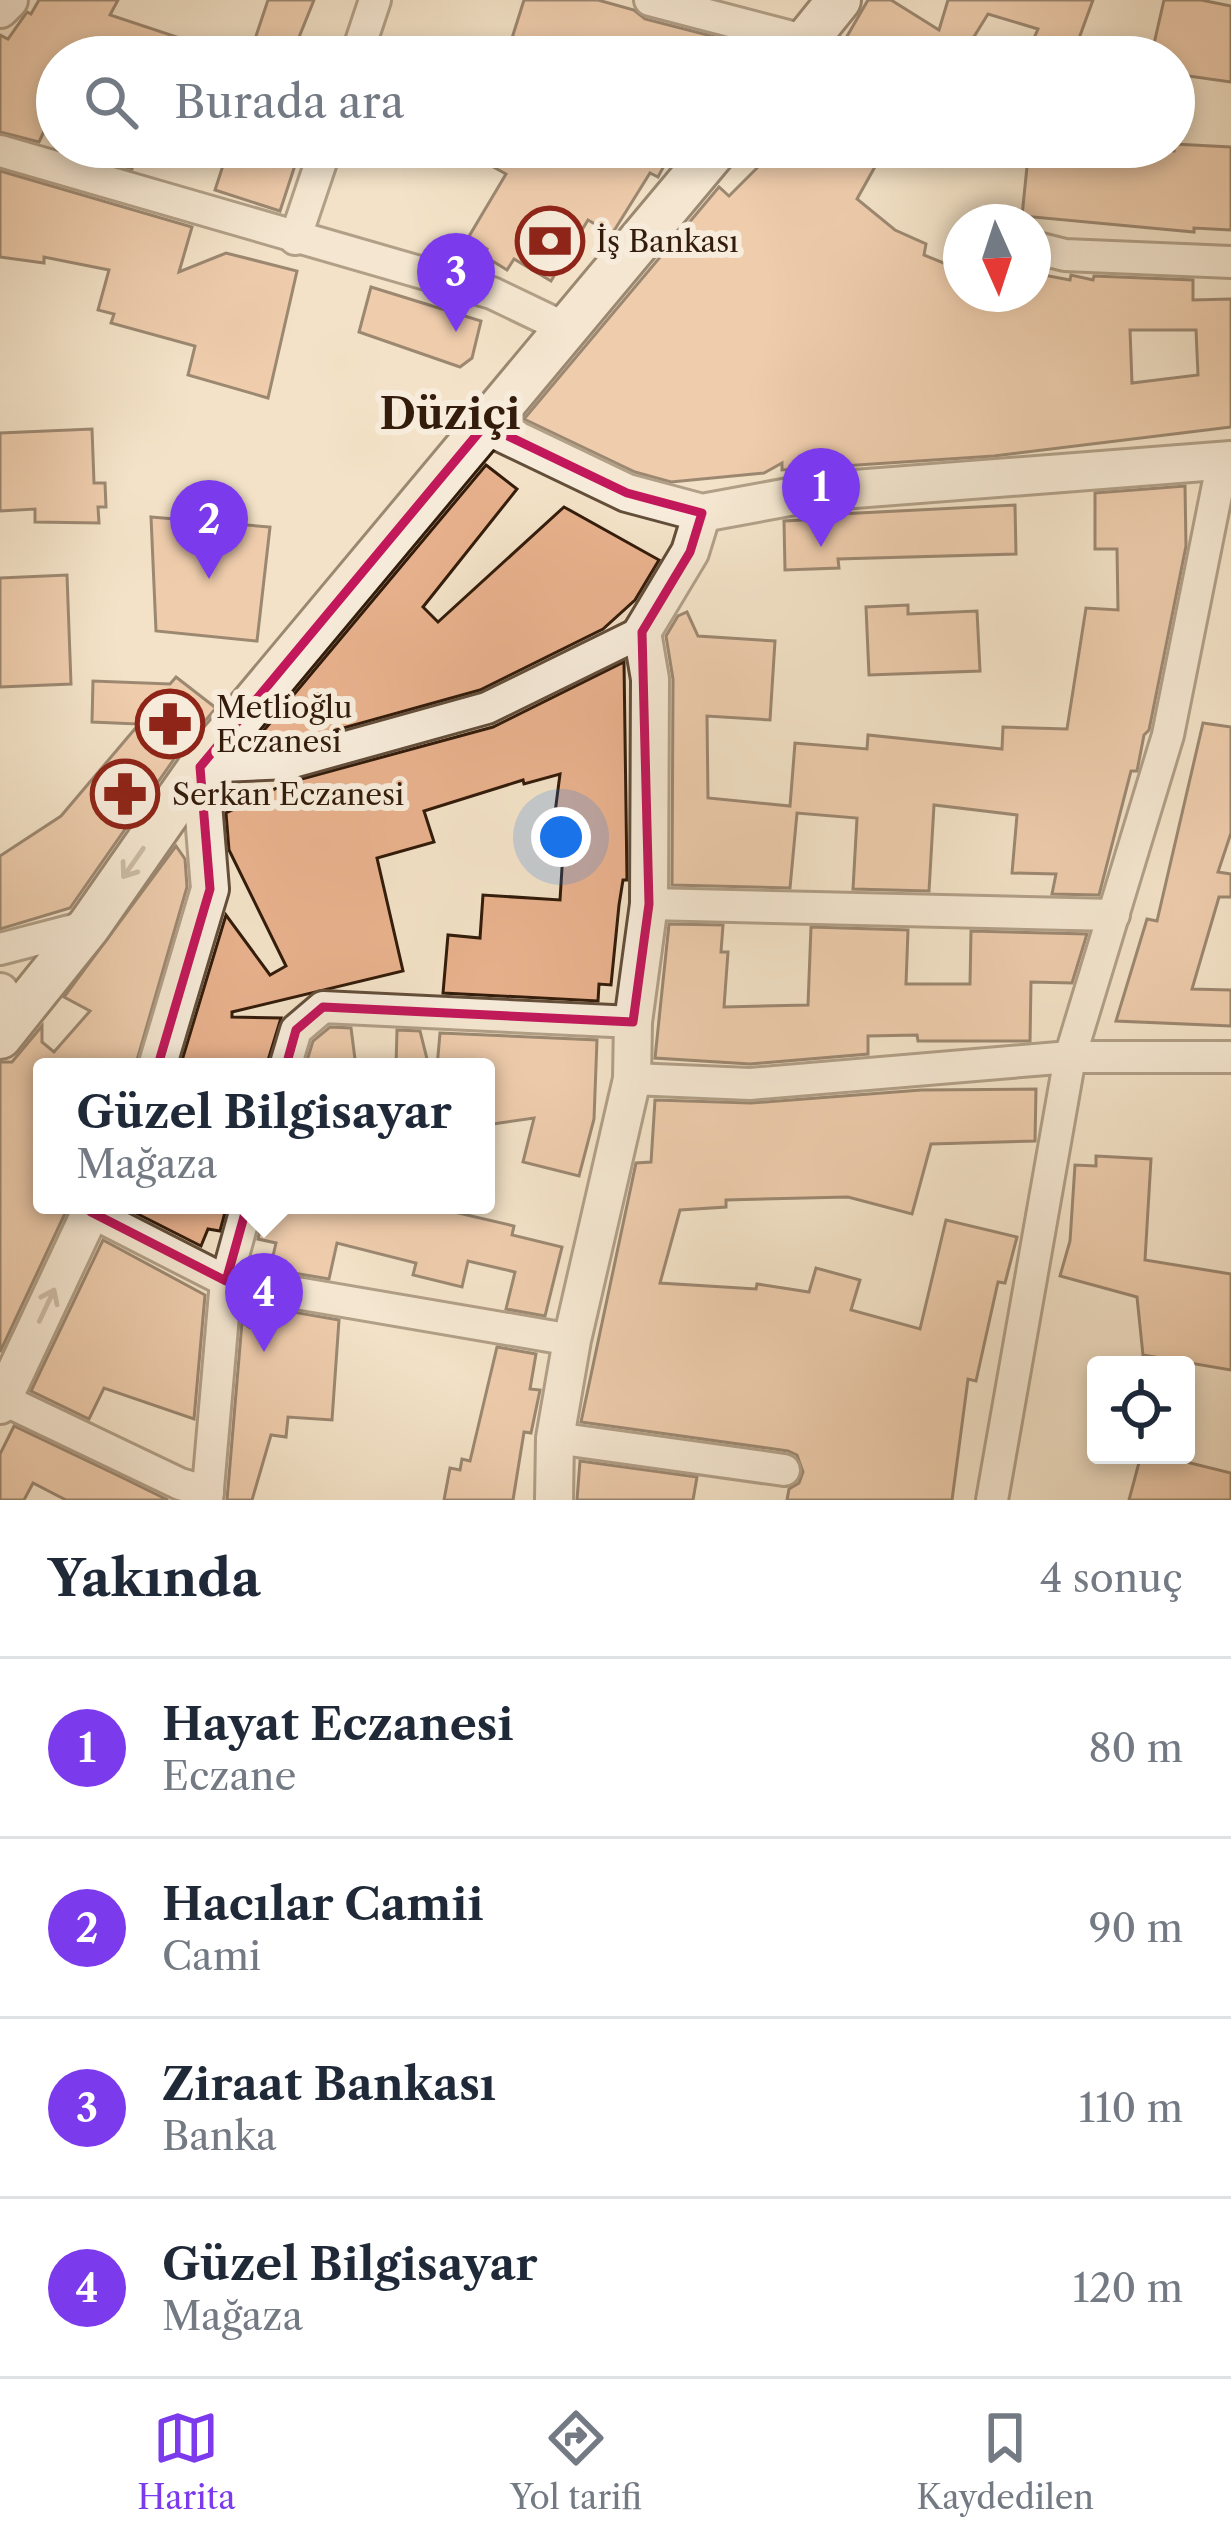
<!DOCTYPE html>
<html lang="tr">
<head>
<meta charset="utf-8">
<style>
	:root { --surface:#fff; --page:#f2f2f3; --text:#1f2937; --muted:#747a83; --line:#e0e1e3; --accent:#7c3aed }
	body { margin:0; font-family:"Libre Caslon Text",serif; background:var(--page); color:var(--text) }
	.controls { position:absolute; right:36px; bottom:36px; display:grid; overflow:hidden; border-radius:12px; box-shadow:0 6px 18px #0003 }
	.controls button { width:108px; height:108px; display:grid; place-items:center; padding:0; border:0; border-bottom:3px solid var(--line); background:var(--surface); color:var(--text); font:60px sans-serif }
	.compass { position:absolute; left:943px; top:204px; width:108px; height:108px; border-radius:50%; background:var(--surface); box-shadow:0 6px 18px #0003; rotate:177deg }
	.you { position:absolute; left:561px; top:837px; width:42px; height:42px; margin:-30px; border:9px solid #fff; border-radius:50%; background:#1a73e8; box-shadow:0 0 0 18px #1a73e833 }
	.badge { display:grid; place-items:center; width:78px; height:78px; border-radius:50%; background:var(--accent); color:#fff; font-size:39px; font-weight:700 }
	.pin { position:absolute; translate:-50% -99px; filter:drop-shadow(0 3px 6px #0008) }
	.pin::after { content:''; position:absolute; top:63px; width:42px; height:36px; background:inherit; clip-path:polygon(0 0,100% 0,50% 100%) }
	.popup { position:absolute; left:33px; top:1058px; width:462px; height:156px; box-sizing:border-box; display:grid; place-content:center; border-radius:12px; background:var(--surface); filter:drop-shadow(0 3px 9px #0005); font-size:39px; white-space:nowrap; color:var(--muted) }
	.popup b { font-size:45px; color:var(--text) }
	.popup::after { content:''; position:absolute; left:50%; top:100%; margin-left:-24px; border:24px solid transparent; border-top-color:var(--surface) }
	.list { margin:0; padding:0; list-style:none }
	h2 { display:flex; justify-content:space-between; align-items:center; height:156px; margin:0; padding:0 48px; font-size:51px }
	h2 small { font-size:39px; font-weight:400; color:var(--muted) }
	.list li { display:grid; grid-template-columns:78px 1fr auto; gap:36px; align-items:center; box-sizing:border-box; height:180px; padding:0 48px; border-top:3px solid var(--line) }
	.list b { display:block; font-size:45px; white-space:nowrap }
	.list p { margin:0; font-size:39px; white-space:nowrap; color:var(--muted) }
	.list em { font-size:39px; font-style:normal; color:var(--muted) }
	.icon { flex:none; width:66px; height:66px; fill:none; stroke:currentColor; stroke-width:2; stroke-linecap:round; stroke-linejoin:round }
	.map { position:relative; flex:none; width:1231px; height:1500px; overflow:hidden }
	.search { position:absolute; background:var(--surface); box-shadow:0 6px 18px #0003; left:36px; right:36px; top:36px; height:132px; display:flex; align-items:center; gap:30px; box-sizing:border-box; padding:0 42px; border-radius:66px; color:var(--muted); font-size:45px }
	.sheet { height:876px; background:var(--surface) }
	nav { display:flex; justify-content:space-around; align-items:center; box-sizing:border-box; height:168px; border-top:3px solid var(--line); background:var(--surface); font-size:33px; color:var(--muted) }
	nav a { display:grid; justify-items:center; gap:6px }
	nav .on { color:var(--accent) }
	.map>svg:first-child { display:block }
</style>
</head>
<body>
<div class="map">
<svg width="1231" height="1500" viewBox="0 0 1231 1500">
	<rect width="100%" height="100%" fill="#f3e2c7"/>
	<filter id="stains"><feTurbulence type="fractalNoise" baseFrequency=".00167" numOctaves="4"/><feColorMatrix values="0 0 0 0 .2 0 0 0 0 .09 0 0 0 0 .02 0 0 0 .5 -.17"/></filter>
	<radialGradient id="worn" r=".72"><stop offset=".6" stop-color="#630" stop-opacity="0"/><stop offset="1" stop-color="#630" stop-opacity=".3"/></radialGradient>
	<g fill="#e8b18d" stroke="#331c0b" stroke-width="3" fill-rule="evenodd">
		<polygon points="39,0 118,0 110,15 216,50 215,57 57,57 57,104 39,142 0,132 0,35 8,39 27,12 31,14"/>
		<polygon points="268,0 314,0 291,57 249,57"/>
		<polygon points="524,0 598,0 634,10 645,19 758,48 752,57 506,57"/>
		<polygon points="868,0 891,0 939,30 948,0 1093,0 1074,52 1034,38 1038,29 988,14 967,48 982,57 835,57"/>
		<polygon points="1164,0 1201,0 1231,6 1231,82 1174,74 1174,57 1151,57"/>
		<polygon points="1174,144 1231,147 1231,230 1194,228 1194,232 1022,216 1029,147 1116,152 1116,147 1174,151"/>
		<polygon points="56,147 139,147 132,169"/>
		<polygon points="229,147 301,147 280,211 215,190"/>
		<polygon points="498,147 674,147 658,177 650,173 612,234 588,220 551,281 514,259 507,270 483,255 487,249 468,238 506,174 488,164"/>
		<path d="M778 147H886L857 199 895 230 926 244 924 255 961 270V294H1033V273L1070 280 1071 275 1093 280 1094 276 1193 280V300L1231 299V427L994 456 782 470V463L764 473 671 482 635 472 524 419 719 187 729 196ZM1130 330H1196L1198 375 1132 383Z"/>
		<polygon points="0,171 192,227 179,272 226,253 297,271 268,398 188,375 195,346 111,323 114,314 98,310 109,270 44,257 44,263 0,257"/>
		<polygon points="371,287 481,321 472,358 460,367 359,332"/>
		<polygon points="92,429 94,483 105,483 106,507 98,507 99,523 35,522 35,509 0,511 0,433"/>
		<polygon points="486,465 517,489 423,607 438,622 564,507 659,560 635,600 603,629 480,690 286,744 256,745 255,741"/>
		<polygon points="1185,486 1186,546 1149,730 1144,735 1137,771 1131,771 1099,895 1052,894 1056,874 1012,873 1017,815 934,805 929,891 853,889 857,818 797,813 790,888 672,885 673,679 666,636 678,616 687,612 698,636 775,641 770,720 707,716 708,798 790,806 795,743 867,749 868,735 1002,749 1003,727 1067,729 1086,608 1118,610 1117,549 1095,549 1095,493"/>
		<polygon points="1015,505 1016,554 838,559 839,568 785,570 784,521 820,519 820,515"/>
		<polygon points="151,517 270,527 257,641 156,631"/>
		<polygon points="67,575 71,684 0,687 0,578"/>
		<polygon points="908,605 908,614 977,611 980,671 869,675 866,607"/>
		<polygon points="624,662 627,880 623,880 619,905 611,985 599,984 598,1001 443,993 448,935 480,938 483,895 560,900 564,836 552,836 560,774 524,784 523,780 424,811 434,842 377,858 403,971 232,1012 232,1017 281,1018 266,1067 180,1067 226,915 270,975 286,966 229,850 226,813 287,783 493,727"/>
		<polygon points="176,677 216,708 179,752 70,908 0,929 0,856 61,816 139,724 92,722 93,681 170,684"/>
		<polygon points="1203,723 1231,727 1231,833 1218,872 1231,874 1231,897 1219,897 1192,989 1231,990 1231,1026 1116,1021 1147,919 1157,921"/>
		<polygon points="176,846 185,859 187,887 135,1067 42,1067 42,1205 69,1205 0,1352 0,1062 12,1062 42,1026 42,1042 54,1052 90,1011 64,997"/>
		<polygon points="669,924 723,925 721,952 728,952 724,1007 808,1005 811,927 908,930 906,984 970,984 971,931 1087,934 1072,983 1031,982 1030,1041 918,1041 917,1035 868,1036 868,1054 750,1064 655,1058"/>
		<polygon points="330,1027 351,1028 356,1067 305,1067 313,1041"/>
		<polygon points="397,1030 420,1031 429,1067 396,1067"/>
		<polygon points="440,1033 597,1040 594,1119 579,1176 523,1162 534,1118 486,1125 486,1067 437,1067"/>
		<polygon points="1036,1089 1035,1141 931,1144 912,1214 848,1197 726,1200 726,1207 680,1210 660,1283 756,1289 757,1284 809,1292 816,1268 860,1280 851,1310 920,1329 946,1220 1017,1237 1005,1283 998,1282 976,1381 968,1379 952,1500 787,1500 789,1489 799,1483 803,1472 797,1455 788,1451 581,1422 636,1163 651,1162 655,1100 751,1103 921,1090"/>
		<polygon points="1096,1156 1151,1159 1145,1260 1231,1274 1231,1370 1143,1355 1137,1297 1060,1276 1070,1241 1075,1165 1096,1166"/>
		<polygon points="120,1205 227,1205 220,1231 208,1229 201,1246"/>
		<polygon points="266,1205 424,1205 514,1226 512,1235 562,1247 545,1316 506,1309 515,1272 468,1261 462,1287 413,1275 416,1263 337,1243 329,1279 270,1269 276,1243 258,1239"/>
		<polygon points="103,1240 205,1295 194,1419 104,1388 89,1419 31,1391"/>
		<polygon points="252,1305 339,1320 332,1420 288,1417 286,1437 271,1435 252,1500 227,1500 242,1322 249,1327"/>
		<polygon points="497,1347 536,1354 530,1389 540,1390 531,1433 524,1432 513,1500 444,1500 450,1468 460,1470 462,1459 470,1461"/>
		<polygon points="14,1426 119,1476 168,1500 66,1500 33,1483 24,1500 0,1500 0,1454"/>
		<polygon points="1141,1455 1158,1455 1231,1473 1231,1500 1129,1500"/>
		<polygon points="580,1461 697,1477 693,1500 577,1500"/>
	</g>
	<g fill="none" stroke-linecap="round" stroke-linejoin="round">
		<defs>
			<g id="minor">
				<polyline points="650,0 807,41"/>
				<polyline points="356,57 375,0"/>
				<polyline points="0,151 492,293 565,328"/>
				<polyline points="295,239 326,147"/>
				<polyline points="1033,247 1065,255 1231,262"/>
				<polyline points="200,767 289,763 487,708 642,632"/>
				<polyline points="649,904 1114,915"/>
				<polyline points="0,949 89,926"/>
				<polyline points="285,1067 296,1030 323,1007 633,1022"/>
				<polyline points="632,1079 750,1084 1070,1057 1231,1057"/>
				<polyline points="91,1212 226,1281 572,1340"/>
				<polyline points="0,1398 180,1484 208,1492"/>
				<polyline points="555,1438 784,1470"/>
				<polyline points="207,1500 226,1281 247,1205"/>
				<polyline points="992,1500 1070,1057 1168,735 1223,460"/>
			</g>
			<g id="tertiary">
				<polyline points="0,9 9,0"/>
				<polyline points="485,425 627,493 702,513 816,492 1231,460"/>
				<polyline points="0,992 15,1018"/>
				<polyline points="157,1067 210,889 200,767"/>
				<polyline points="0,1405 94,1205"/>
				<polyline points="554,1500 555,1438 572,1340 632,1079 633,1022 649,904 650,679 642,632 690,552 702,513"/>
			</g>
			<g id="secondary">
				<polyline points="793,57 839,0"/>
				<polyline points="0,1037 89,926 200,767 718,147"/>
			</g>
		</defs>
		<use href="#minor" stroke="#634e3a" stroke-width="36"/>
		<use href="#tertiary" stroke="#634e3a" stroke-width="42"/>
		<use href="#secondary" stroke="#331c0b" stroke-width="48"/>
		<use href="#minor" stroke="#f7ecdb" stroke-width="30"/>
		<use href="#tertiary" stroke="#f7ecdb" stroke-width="36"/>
		<use href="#secondary" stroke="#f7ecdb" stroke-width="42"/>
	</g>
	<defs><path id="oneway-shaft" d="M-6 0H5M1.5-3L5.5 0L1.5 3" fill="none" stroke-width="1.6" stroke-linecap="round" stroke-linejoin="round" transform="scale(3)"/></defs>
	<g stroke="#9f8e7d">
		<use href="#oneway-shaft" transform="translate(133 863) rotate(125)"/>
		<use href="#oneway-shaft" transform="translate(47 1305) rotate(-65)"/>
	</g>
	<path d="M0 0H1231V1500H0ZM485 425 627 493 702 513 690 552 642 632 649 904 633 1022 323 1007 296 1030 226 1281 91 1212 153 1082 210 889 200 767Z" fill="#f3e2c7" fill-opacity=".55" fill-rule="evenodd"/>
	<path fill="none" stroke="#c2185b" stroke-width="9" stroke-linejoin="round" d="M485 425 627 493 702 513 690 552 642 632 649 904 633 1022 323 1007 296 1030 226 1281 91 1212 153 1082 210 889 200 767Z"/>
	<defs>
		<symbol id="bank-ring" viewBox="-11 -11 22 22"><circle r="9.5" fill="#f7ecdb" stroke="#8f2418" stroke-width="1.5"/><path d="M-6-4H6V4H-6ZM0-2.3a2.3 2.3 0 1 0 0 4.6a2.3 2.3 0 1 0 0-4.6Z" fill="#8f2418"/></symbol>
		<symbol id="pharmacy-ring" viewBox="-11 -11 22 22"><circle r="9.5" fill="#f7ecdb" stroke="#8f2418" stroke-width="1.5"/><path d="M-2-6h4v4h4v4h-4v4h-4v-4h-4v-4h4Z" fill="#8f2418"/></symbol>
	</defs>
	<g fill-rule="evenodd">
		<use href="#bank-ring" x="512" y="203" width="76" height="76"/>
		<use href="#pharmacy-ring" x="132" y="686" width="76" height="76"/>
		<use href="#pharmacy-ring" x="87" y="756" width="76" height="76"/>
	</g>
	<g text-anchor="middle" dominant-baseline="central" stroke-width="12" stroke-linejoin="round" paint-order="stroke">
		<g font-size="30" fill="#331c0b" stroke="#f7ecdb" text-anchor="start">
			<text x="596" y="241">İş Bankası</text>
			<text x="216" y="707">Metlioğlu<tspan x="216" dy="34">Eczanesi</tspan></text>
			<text x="172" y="794">Serkan Eczanesi</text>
		</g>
		<g font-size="42" font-weight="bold" fill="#331c0b" stroke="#f7ecdb">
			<text x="450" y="414">Düziçi</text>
		</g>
	</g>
	<rect width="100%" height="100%" filter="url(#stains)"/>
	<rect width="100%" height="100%" fill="url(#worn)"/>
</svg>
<div class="controls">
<button><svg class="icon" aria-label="locate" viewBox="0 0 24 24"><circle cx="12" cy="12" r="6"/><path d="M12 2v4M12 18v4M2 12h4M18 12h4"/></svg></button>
</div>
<svg class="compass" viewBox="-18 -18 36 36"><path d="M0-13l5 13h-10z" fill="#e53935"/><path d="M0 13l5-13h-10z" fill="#747a83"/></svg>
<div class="you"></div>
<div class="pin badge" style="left:821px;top:547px">1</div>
<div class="pin badge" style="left:209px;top:579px">2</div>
<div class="pin badge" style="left:456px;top:332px">3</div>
<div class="pin badge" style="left:264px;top:1352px">4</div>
<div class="popup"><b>Güzel Bilgisayar</b>Mağaza</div>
<div class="search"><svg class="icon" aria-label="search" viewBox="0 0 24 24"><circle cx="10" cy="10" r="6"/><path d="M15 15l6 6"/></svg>Burada ara</div>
</div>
<section class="sheet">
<h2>Yakında<small>4 sonuç</small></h2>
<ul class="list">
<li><span class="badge">1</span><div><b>Hayat Eczanesi</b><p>Eczane</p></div><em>80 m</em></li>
<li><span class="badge">2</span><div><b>Hacılar Camii</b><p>Cami</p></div><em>90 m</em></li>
<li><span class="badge">3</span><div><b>Ziraat Bankası</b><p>Banka</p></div><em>110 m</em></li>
<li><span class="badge">4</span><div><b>Güzel Bilgisayar</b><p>Mağaza</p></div><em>120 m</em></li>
</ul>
</section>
<nav>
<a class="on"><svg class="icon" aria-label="map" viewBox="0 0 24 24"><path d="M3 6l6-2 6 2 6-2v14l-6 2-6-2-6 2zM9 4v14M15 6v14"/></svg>Harita</a>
<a><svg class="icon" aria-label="directions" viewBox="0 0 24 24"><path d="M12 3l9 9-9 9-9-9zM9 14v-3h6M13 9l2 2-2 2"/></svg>Yol tarifi</a>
<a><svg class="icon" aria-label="saved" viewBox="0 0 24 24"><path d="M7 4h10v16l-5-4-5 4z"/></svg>Kaydedilen</a>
</nav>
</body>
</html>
